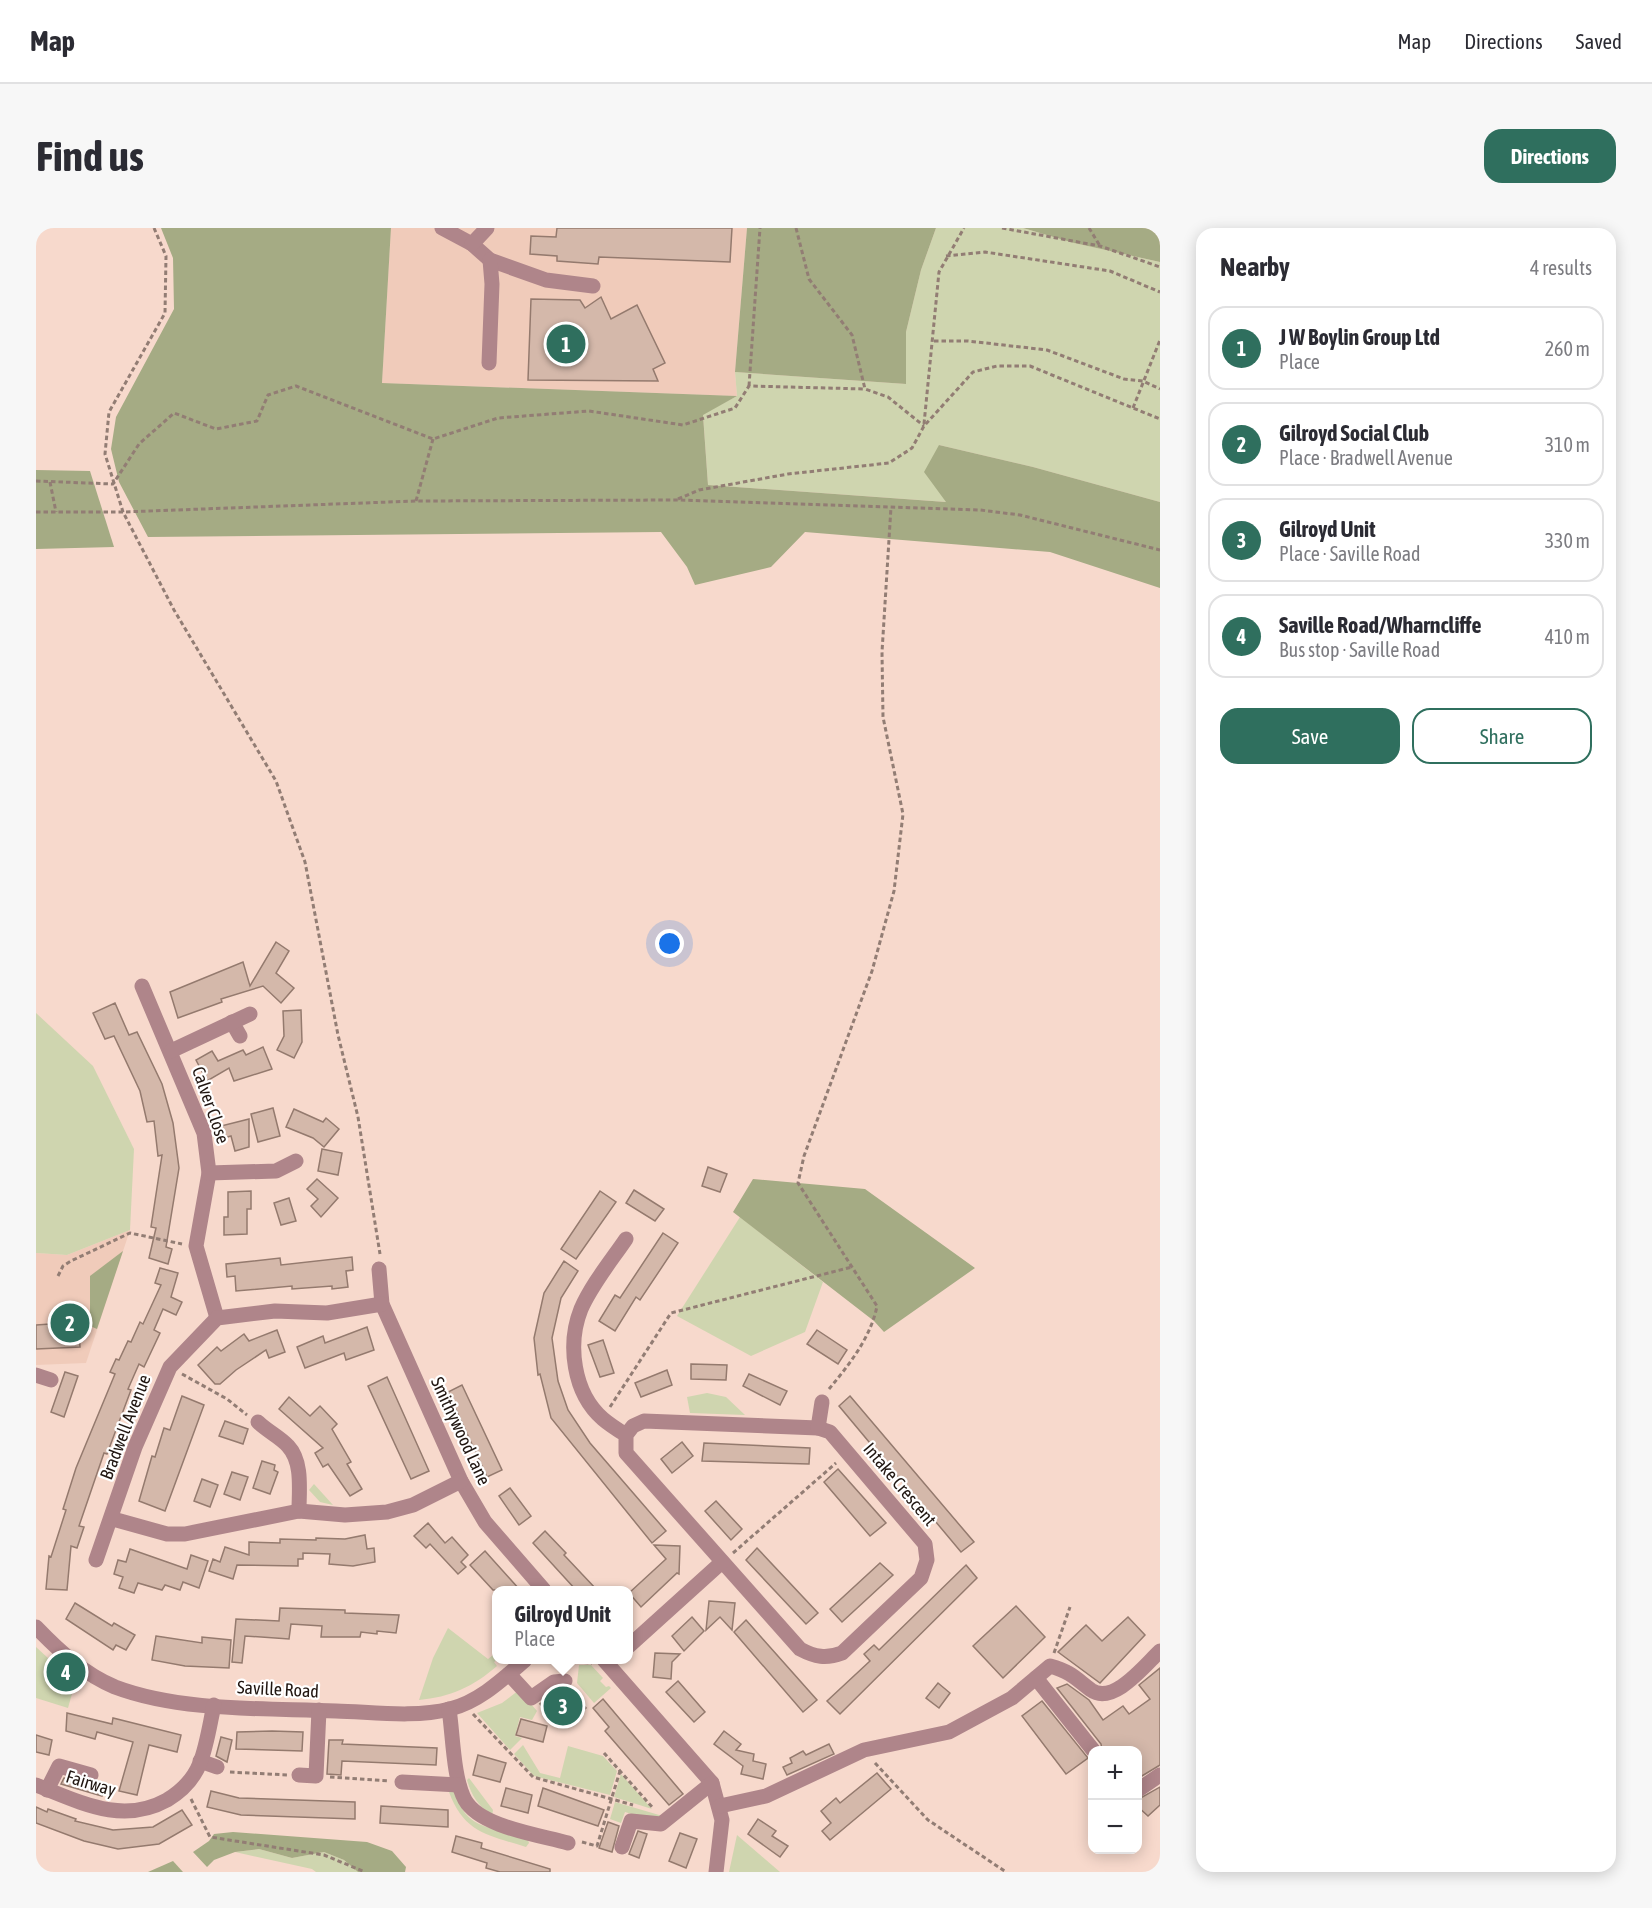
<!DOCTYPE html>
<html lang="en">
<head>
<meta charset="utf-8">
<style>
	:root { --surface:#fff; --page:#f7f7f7; --text:#2b2b33; --muted:#7c7c81; --line:#e1e1e2; --accent:#2f6f5e }
	body { margin:0; font-family:"Asap Condensed",sans-serif; background:var(--page); color:var(--text) }
	.controls { position:absolute; right:18px; bottom:18px; display:grid; overflow:hidden; border-radius:12px; box-shadow:0 3px 15px #0003 }
	.controls button { width:54px; height:54px; display:grid; place-items:center; padding:0; border:0; border-bottom:2px solid var(--line); background:var(--surface); color:var(--text); font:30px sans-serif }
	.you { position:absolute; left:634px; top:716px; width:21px; height:21px; margin:-15px; border:4px solid #fff; border-radius:50%; background:#1a73e8; box-shadow:0 0 0 9px #1a73e833 }
	.badge { display:grid; place-items:center; width:39px; height:39px; border-radius:50%; background:var(--accent); color:#fff; font-size:20px; font-weight:700 }
	.pin { position:absolute; translate:-50% -50%; border:3px solid #fff; box-shadow:0 2px 6px #0006 }
	.popup { position:absolute; left:456px; top:1358px; width:141px; height:78px; box-sizing:border-box; display:grid; place-content:center; border-radius:12px; background:var(--surface); filter:drop-shadow(0 2px 4px #0005); font-size:20px; white-space:nowrap; color:var(--muted) }
	.popup b { font-size:22px; color:var(--text) }
	.popup::after { content:''; position:absolute; left:50%; top:100%; margin-left:-12px; border:12px solid transparent; border-top-color:var(--surface) }
	.list { margin:0; padding:0; list-style:none }
	h2 { display:flex; justify-content:space-between; align-items:center; height:78px; margin:0; padding:0 24px; font-size:26px }
	h2 small { font-size:20px; font-weight:400; color:var(--muted) }
	.list li { display:grid; grid-template-columns:39px 1fr auto; gap:18px; align-items:center; box-sizing:border-box; height:84px; margin:0 12px 12px; padding:0 12px; border:2px solid var(--line); border-radius:18px }
	.list b { display:block; font-size:22px; white-space:nowrap }
	.list p { margin:0; font-size:20px; white-space:nowrap; color:var(--muted) }
	.list em { font-size:20px; font-style:normal; color:var(--muted) }
	.actions { display:flex; gap:12px; padding:18px 24px }
	.actions a { flex:1; padding:14px 0; border:2px solid var(--accent); border-radius:18px; text-align:center; font-size:21px; color:var(--accent) }
	.actions .main { background:var(--accent); color:#fff }
	.map { position:relative; flex:none; width:1124px; height:1644px; overflow:hidden; border-radius:18px }
	header { display:flex; align-items:center; gap:36px; box-sizing:border-box; height:84px; padding:0 30px; background:var(--surface); border-bottom:2px solid var(--line) }
	header strong { font-size:28px }
	nav { display:flex; gap:33px; margin-inline-start:auto; font-size:21px }
	.intro { display:flex; align-items:center; justify-content:space-between; box-sizing:border-box; height:144px; padding:0 36px }
	h1 { margin:0; font-size:42px }
	.button { padding:15px 27px; border-radius:18px; background:var(--accent); color:#fff; font-size:21px; font-weight:700 }
	main { display:flex; gap:36px; padding:0 36px }
	aside { flex:1; background:var(--surface); border-radius:18px; box-shadow:0 3px 15px #0003 }
	.map>svg:first-child { display:block }
</style>
</head>
<body>
<header>
<strong>Map</strong>
<nav><a>Map</a><a>Directions</a><a>Saved</a></nav>
</header>
<div class="intro"><h1>Find us</h1><a class="button">Directions</a></div>
<main>
<div class="map">
<svg width="1124" height="1644" viewBox="0 0 1124 1644">
	<rect width="100%" height="100%" fill="#f7d9cc"/>
	<g fill="#f0cbba">
		<polygon points="355,0 711,0 699,144 701,168 346,155"/>
		<polygon points="94,1002 50,1135 0,1137 0,1025 31,1027"/>
	</g>
	<g fill="#cfd5af">
		<polygon points="900,0 987,0 1038,15 1124,34 1124,274 997,239 903,217 911,274 672,257 667,186 701,168 699,144 870,156 870,104 885,42"/>
		<polygon points="0,785 57,838 98,921 94,1002 31,1027 0,1025"/>
		<polygon points="704,989 787,1054 769,1104 715,1128 641,1088"/>
		<polygon points="671,1165 690,1169 709,1187 654,1185 651,1169"/>
		<polygon points="278,1256 297,1277 284,1274 273,1262"/>
		<path d="M412 1400 452 1431 461 1424V1432L458 1434 461 1438C437 1459 414 1469 383 1472L397 1430Z"/>
		<polygon points="0,1419 39,1455 32,1480 0,1470"/>
		<polygon points="543,1437 555,1437 567,1450 564,1453 570,1459 573,1458 575,1460 558,1475 541,1455"/>
		<polygon points="483,1462 501,1483 496,1492 484,1489 479,1508 486,1510 474,1522 441,1485 466,1475"/>
		<polygon points="487,1517 504,1545 524,1550 532,1518 567,1528 581,1543 574,1567 498,1548 478,1526"/>
		<polygon points="585,1546 616,1581 578,1569"/>
		<path d="M433 1550 457 1582 456 1588C442 1577 436 1569 431 1552Z"/>
		<path d="M418 1563C422 1570 424 1578 429 1585 442 1602 471 1603 491 1608L493 1615 490 1619C452 1607 428 1605 413 1564Z"/>
		<polygon points="579,1574 630,1589 616,1592 589,1584 585,1595 574,1591"/>
		<polygon points="701,1607 744,1644 693,1644"/>
		<polygon points="223,1621 256,1630 288,1624 308,1632 322,1644 280,1644 276,1641 199,1624"/>
	</g>
	<g fill="#a5ab84">
		<polygon points="125,0 355,0 346,155 701,168 667,187 672,257 910,274 888,244 903,217 997,239 1124,274 1124,360 1014,324 769,304 735,339 659,357 651,339 625,304 112,309 83,254 75,221 80,189 138,81 137,30"/>
		<polygon points="711,0 900,0 885,42 870,104 870,156 699,144"/>
		<polygon points="987,0 1124,0 1124,34 1038,15"/>
		<polygon points="0,242 54,243 78,319 0,321"/>
		<polygon points="717,951 829,961 939,1040 848,1104 838,1093 697,984"/>
		<polygon points="87,1023 61,1101 54,1098 54,1048"/>
		<polygon points="197,1604 331,1614 356,1623 370,1639 369,1644 322,1644 308,1632 288,1624 256,1630 223,1621 199,1624 178,1632 171,1639 157,1624 173,1613 178,1606"/>
		<polygon points="137,1633 147,1644 112,1644"/>
	</g>
	<g fill="#d4b8aa" stroke="#947a6e" stroke-width="1.5">
		<polygon points="521,0 696,0 694,34 563,29 562,36 521,33 521,28 494,26 495,8 520,9"/>
		<polygon points="565,69 575,91 601,77 629,135 617,141 622,153 492,152 495,71 544,72 549,80"/>
		<polygon points="240,714 253,723 240,745 258,760 245,775 227,758 185,771 186,774 142,790 134,764 207,734 214,758"/>
		<polygon points="79,775 93,807 101,804 126,856 137,895 143,940 130,1019 136,1021 132,1036 113,1030 120,1000 115,999 126,927 122,928 118,893 111,894 104,863 78,808 69,811 57,785"/>
		<polygon points="265,782 266,814 258,830 241,822 248,808 247,783"/>
		<polygon points="227,819 236,841 198,853 193,840 171,853 160,832 176,823 182,833 207,822 210,827"/>
		<polygon points="237,880 244,908 222,914 215,886"/>
		<polygon points="258,881 287,894 290,890 303,901 288,919 277,910 250,899"/>
		<polygon points="213,891 213,919 199,923 195,908 188,910 185,898"/>
		<polygon points="286,921 306,925 302,947 282,943"/>
		<polygon points="672,939 691,946 684,964 666,958"/>
		<polygon points="281,951 302,970 285,989 275,978 282,971 271,961"/>
		<polygon points="598,962 628,981 619,993 590,975"/>
		<polygon points="215,963 215,981 211,981 211,1006 188,1007 188,989 192,989 192,964"/>
		<polygon points="564,963 580,974 540,1031 525,1021"/>
		<polygon points="253,970 260,993 245,997 238,975"/>
		<polygon points="627,1005 642,1015 604,1072 600,1069 579,1103 563,1093 579,1067 584,1070"/>
		<polygon points="316,1029 317,1042 310,1043 312,1059 296,1061 296,1058 256,1061 256,1058 200,1063 199,1048 191,1049 190,1036 244,1030 245,1037"/>
		<polygon points="528,1033 542,1043 525,1070 516,1110 522,1153 532,1182 554,1215 630,1303 616,1315 515,1190 504,1146 502,1147 498,1110 508,1065"/>
		<polygon points="124,1040 142,1045 135,1069 146,1074 140,1087 127,1081 118,1102 124,1105 108,1139 103,1136 92,1161 95,1162 71,1226 68,1225 43,1298 48,1299 41,1320 35,1318 31,1362 10,1361 13,1328 15,1329 30,1282 27,1281 40,1240 79,1146 74,1144 80,1131 83,1132 92,1113 95,1114 104,1094 107,1096 125,1057 119,1055"/>
		<polygon points="42,1094 44,1119 0,1121 0,1097"/>
		<polygon points="331,1099 338,1122 310,1132 308,1125 269,1140 261,1119 287,1108 289,1115"/>
		<polygon points="241,1102 249,1124 233,1130 230,1122 200,1142 184,1156 179,1156 162,1137 181,1119 185,1123 208,1106 213,1113"/>
		<polygon points="781,1102 811,1122 802,1136 771,1116"/>
		<polygon points="567,1112 578,1145 564,1149 552,1117"/>
		<polygon points="655,1136 691,1137 690,1152 655,1151"/>
		<polygon points="631,1142 636,1157 605,1169 599,1155"/>
		<polygon points="29,1144 42,1148 28,1189 15,1184"/>
		<polygon points="713,1146 751,1163 744,1177 707,1158"/>
		<polygon points="351,1149 393,1243 375,1251 332,1158"/>
		<polygon points="426,1157 466,1242 451,1249 412,1164"/>
		<polygon points="146,1168 168,1177 129,1283 103,1273 116,1228 119,1229 128,1200 134,1202"/>
		<polygon points="814,1168 938,1314 925,1324 803,1178"/>
		<polygon points="253,1169 274,1188 284,1178 301,1196 296,1201 315,1234 311,1236 326,1261 314,1268 292,1236 287,1239 279,1225 287,1220 243,1181"/>
		<polygon points="189,1193 212,1201 207,1216 183,1208"/>
		<polygon points="646,1214 657,1228 636,1245 625,1231"/>
		<polygon points="668,1215 774,1220 773,1236 666,1233"/>
		<polygon points="226,1233 239,1237 238,1242 242,1244 234,1266 217,1260"/>
		<polygon points="802,1241 850,1295 834,1308 788,1254"/>
		<polygon points="196,1244 212,1249 204,1272 188,1266"/>
		<polygon points="166,1251 182,1257 174,1279 158,1273"/>
		<polygon points="474,1260 495,1288 483,1297 463,1268"/>
		<polygon points="680,1273 706,1301 695,1312 669,1283"/>
		<polygon points="392,1295 409,1315 416,1309 432,1327 425,1334 430,1339 422,1346 394,1316 390,1320 378,1308"/>
		<polygon points="509,1303 530,1325 528,1327 561,1362 540,1362 497,1315"/>
		<polygon points="329,1307 331,1321 338,1320 339,1334 317,1338 293,1336 294,1326 267,1325 267,1331 262,1331 262,1338 201,1337 197,1351 173,1343 177,1331 184,1334 189,1319 213,1327 213,1314 244,1315 244,1311 280,1312 280,1310 309,1311"/>
		<polygon points="618,1317 644,1318 643,1346 641,1345 605,1379 593,1365 630,1331"/>
		<polygon points="721,1320 782,1385 770,1396 710,1332"/>
		<polygon points="94,1321 151,1341 155,1327 172,1333 163,1360 147,1354 144,1362 129,1357 126,1362 102,1355 98,1365 83,1360 87,1349 78,1346 82,1332 90,1334"/>
		<polygon points="449,1323 457,1332 484,1362 457,1362 434,1337"/>
		<polygon points="844,1335 857,1347 806,1394 794,1381"/>
		<polygon points="930,1337 941,1350 804,1486 791,1473 834,1433 828,1426 838,1417 843,1422"/>
		<polygon points="673,1373 699,1375 696,1402 684,1389 670,1402"/>
		<polygon points="39,1375 76,1398 78,1395 99,1407 90,1422 80,1417 77,1422 30,1391"/>
		<polygon points="980,1378 1009,1409 967,1450 937,1418"/>
		<polygon points="244,1380 309,1382 309,1385 363,1387 360,1405 341,1403 341,1406 325,1404 324,1409 285,1409 286,1398 255,1396 253,1411 209,1408 206,1435 196,1434 200,1391 243,1393"/>
		<polygon points="656,1389 668,1403 648,1423 636,1408"/>
		<polygon points="1092,1389 1109,1407 1064,1455 1022,1424 1050,1397 1066,1413"/>
		<polygon points="710,1392 781,1472 767,1484 698,1404"/>
		<polygon points="120,1408 166,1415 166,1409 195,1412 193,1440 149,1438 116,1432"/>
		<polygon points="619,1425 644,1426 636,1434 635,1451 617,1449"/>
		<polygon points="1124,1440 1124,1537 1101,1551 1101,1522 1066,1522 1065,1516 1021,1460 1031,1456 1053,1472 1067,1492 1087,1478 1093,1486 1114,1471 1103,1457"/>
		<polygon points="642,1453 669,1484 658,1494 630,1464"/>
		<polygon points="902,1455 914,1465 903,1480 890,1470"/>
		<polygon points="535,1462 550,1480 538,1491 532,1484 520,1495 504,1476 519,1465 524,1471"/>
		<polygon points="567,1471 647,1566 633,1577 569,1503 573,1499 557,1480"/>
		<polygon points="1006,1473 1052,1530 1030,1546 986,1488"/>
		<polygon points="31,1485 76,1496 77,1490 145,1507 141,1524 113,1517 101,1567 83,1563 97,1514 61,1504 59,1511 30,1503"/>
		<polygon points="485,1491 511,1498 507,1514 480,1507"/>
		<polygon points="236,1503 267,1504 266,1523 200,1521 201,1504"/>
		<polygon points="688,1503 705,1516 700,1522 718,1526 717,1533 730,1536 727,1551 705,1546 707,1538 678,1516"/>
		<polygon points="0,1507 16,1512 13,1527 0,1524"/>
		<polygon points="185,1509 196,1512 191,1534 180,1528"/>
		<polygon points="293,1512 307,1512 306,1516 401,1520 400,1537 306,1533 305,1547 291,1546"/>
		<polygon points="793,1516 798,1526 751,1547 747,1539 756,1535 754,1530 767,1523 770,1527"/>
		<polygon points="442,1527 470,1535 464,1554 437,1547"/>
		<polygon points="841,1545 855,1561 794,1612 786,1603 795,1595 785,1583 800,1570 804,1575"/>
		<polygon points="28,1550 53,1556 62,1554 70,1556 66,1568 25,1556"/>
		<polygon points="1124,1559 1124,1577 1112,1588 1101,1578 1101,1572"/>
		<polygon points="470,1560 496,1567 492,1585 465,1578"/>
		<polygon points="507,1560 568,1582 562,1598 502,1578"/>
		<polygon points="175,1563 203,1570 319,1574 319,1591 205,1587 171,1579"/>
		<polygon points="345,1578 412,1582 412,1599 344,1595"/>
		<polygon points="0,1579 11,1584 12,1581 40,1591 39,1593 77,1602 117,1599 146,1582 156,1597 123,1616 82,1621 48,1613 0,1595"/>
		<polygon points="722,1591 740,1603 736,1608 752,1618 744,1629 712,1606"/>
		<polygon points="572,1594 583,1598 576,1624 563,1620"/>
		<polygon points="602,1603 611,1606 603,1630 593,1626"/>
		<polygon points="644,1605 661,1611 650,1640 633,1633"/>
		<polygon points="420,1608 446,1615 445,1620 514,1641 514,1644 464,1644 450,1640 451,1635 416,1624"/>
	</g>
	<g fill="none" stroke-linecap="round" stroke-linejoin="round">
		<g stroke="#927d74" stroke-width="3" stroke-dasharray="4.5 3" stroke-linecap="butt">
			<polyline points="118,0 130,28 129,85 73,184 69,226 87,284 138,382 240,553 269,634 302,807 322,889 344,1026"/>
			<polyline points="760,0 773,51 816,107 829,161 852,169 888,198"/>
			<polyline points="966,0 1064,18 1124,39"/>
			<polyline points="1053,0 1064,18"/>
			<polyline points="910,28 949,24 1074,43 1124,64"/>
			<polyline points="898,113 932,113 1011,122 1088,151 1107,153 1124,161"/>
			<polyline points="713,158 724,0"/>
			<polyline points="1097,180 1124,112"/>
			<polyline points="888,196 903,44 928,0"/>
			<polyline points="0,253 77,256 103,216 138,185 180,201 221,193 232,167 260,158 397,211 462,190 553,183 647,197 699,180 713,158 829,161"/>
			<polyline points="14,254 20,284"/>
			<polyline points="642,271 663,262 752,246 853,235 876,220 888,198 937,144 961,138 994,138 1124,191"/>
			<polyline points="380,273 397,211"/>
			<polyline points="0,284 87,284 380,273 641,272 944,282 984,287 1124,322"/>
			<polyline points="22,1048 27,1038 35,1033 94,1005 146,1016"/>
			<polyline points="146,1146 191,1171 211,1187"/>
			<path d="M793 1161C813 1137 835 1109 841 1078L762 955 768 928 836 743 858 663 867 586 847 489 846 424 855 279"/>
			<polyline points="574,1179 635,1085 816,1039"/>
			<polyline points="697,1325 800,1235"/>
			<polyline points="1018,1425 1034,1379"/>
			<polyline points="503,1432 556,1435"/>
			<polyline points="437,1486 497,1549 597,1577"/>
			<polyline points="568,1525 617,1580"/>
			<polyline points="839,1535 892,1592 970,1644"/>
			<polyline points="194,1544 251,1547"/>
			<polyline points="294,1549 353,1553"/>
			<polyline points="155,1571 174,1609 288,1627 329,1644"/>
			<polyline points="546,1614 561,1618 584,1543"/>
		</g>
		<g stroke="#af858a" stroke-width="15">
			<polyline points="406,0 436,16 454,32 510,52 557,58"/>
			<polyline points="436,16 451,0"/>
			<polyline points="453,135 456,56 454,32"/>
			<polyline points="106,758 168,905 173,945 160,1018 181,1090"/>
			<polyline points="196,794 204,808"/>
			<polyline points="135,823 214,786"/>
			<polyline points="173,945 240,943 260,933"/>
			<path d="M590 1011C575 1033 556 1056 545 1081 531 1116 537 1165 567 1191 574 1197 582 1202 590 1207V1225L764 1421C779 1429 790 1431 806 1425L885 1350 891 1332 889 1316 794 1204 782 1200 608 1193 597 1198 590 1207"/>
			<polyline points="343,1041 346,1076 425,1253 449,1294 508,1362"/>
			<polyline points="0,1147 15,1152"/>
			<path d="M222 1194C231 1203 244 1209 252 1218 267 1234 263 1262 263 1283"/>
			<polyline points="782,1200 786,1174"/>
			<polyline points="77,1291 131,1306 149,1306 263,1283 309,1287 351,1284 377,1277 425,1253"/>
			<polyline points="60,1332 99,1219 134,1139 181,1090 239,1083 291,1085 346,1076"/>
			<path d="M0 1399C23 1423 48 1446 79 1459 145 1484 231 1480 300 1483 337 1484 378 1490 414 1481 443 1474 467 1451 489 1432"/>
			<polyline points="593,1418 686,1334"/>
			<polyline points="568,1432 676,1555 686,1592 680,1644"/>
			<polyline points="473,1446 495,1470 518,1454 529,1453"/>
			<polyline points="1000,1450 1057,1522"/>
			<path d="M413 1481C417 1507 417 1550 429 1572 444 1599 504 1607 532 1615"/>
			<polyline points="164,1533 181,1539"/>
			<polyline points="263,1547 280,1548 283,1482"/>
			<polyline points="366,1554 423,1557"/>
			<path d="M0 1557C44 1574 86 1597 131 1572 146 1563 158 1550 164 1535 171 1517 174 1495 178 1477"/>
			<polyline points="11,1562 23,1538 55,1547"/>
			<polyline points="1102,1562 1124,1547"/>
			<path d="M684 1578 730 1568 828 1522 913 1504 976 1470 1014 1438C1035 1444 1038 1449 1055 1462 1077 1478 1109 1437 1124 1423"/>
			<polyline points="586,1619 595,1593 625,1596 676,1555"/>
		</g>
	</g>
	<g text-anchor="middle" dominant-baseline="central" stroke-width="4.5" stroke-linejoin="round" paint-order="stroke">
		<g font-size="18" fill="#201611" stroke="#fff">
			<text transform="translate(175 877) rotate(71)">Calver Close</text>
			<text transform="translate(89 1199) rotate(-69)">Bradwell Avenue</text>
			<text transform="translate(425 1203) rotate(65)">Smithywood Lane</text>
			<text transform="translate(864 1256) rotate(50)">Intake Crescent</text>
			<text transform="translate(242 1461) rotate(3)">Saville Road</text>
			<text transform="translate(55 1555) rotate(17)">Fairway</text>
		</g>
	</g>
</svg>
<div class="controls">
<button>+</button>
<button>−</button>
</div>
<div class="you"></div>
<div class="pin badge" style="left:530px;top:116px">1</div>
<div class="pin badge" style="left:34px;top:1095px">2</div>
<div class="pin badge" style="left:527px;top:1478px">3</div>
<div class="popup"><b>Gilroyd Unit</b>Place</div>
<div class="pin badge" style="left:30px;top:1444px">4</div>
</div>
<aside>
<h2>Nearby<small>4 results</small></h2>
<ul class="list">
<li><span class="badge">1</span><div><b>J W Boylin Group Ltd</b><p>Place</p></div><em>260 m</em></li>
<li><span class="badge">2</span><div><b>Gilroyd Social Club</b><p>Place · Bradwell Avenue</p></div><em>310 m</em></li>
<li><span class="badge">3</span><div><b>Gilroyd Unit</b><p>Place · Saville Road</p></div><em>330 m</em></li>
<li><span class="badge">4</span><div><b>Saville Road/Wharncliffe</b><p>Bus stop · Saville Road</p></div><em>410 m</em></li>
</ul>
<div class="actions"><a class="main">Save</a><a>Share</a></div>
</aside>
</main>
</body>
</html>
